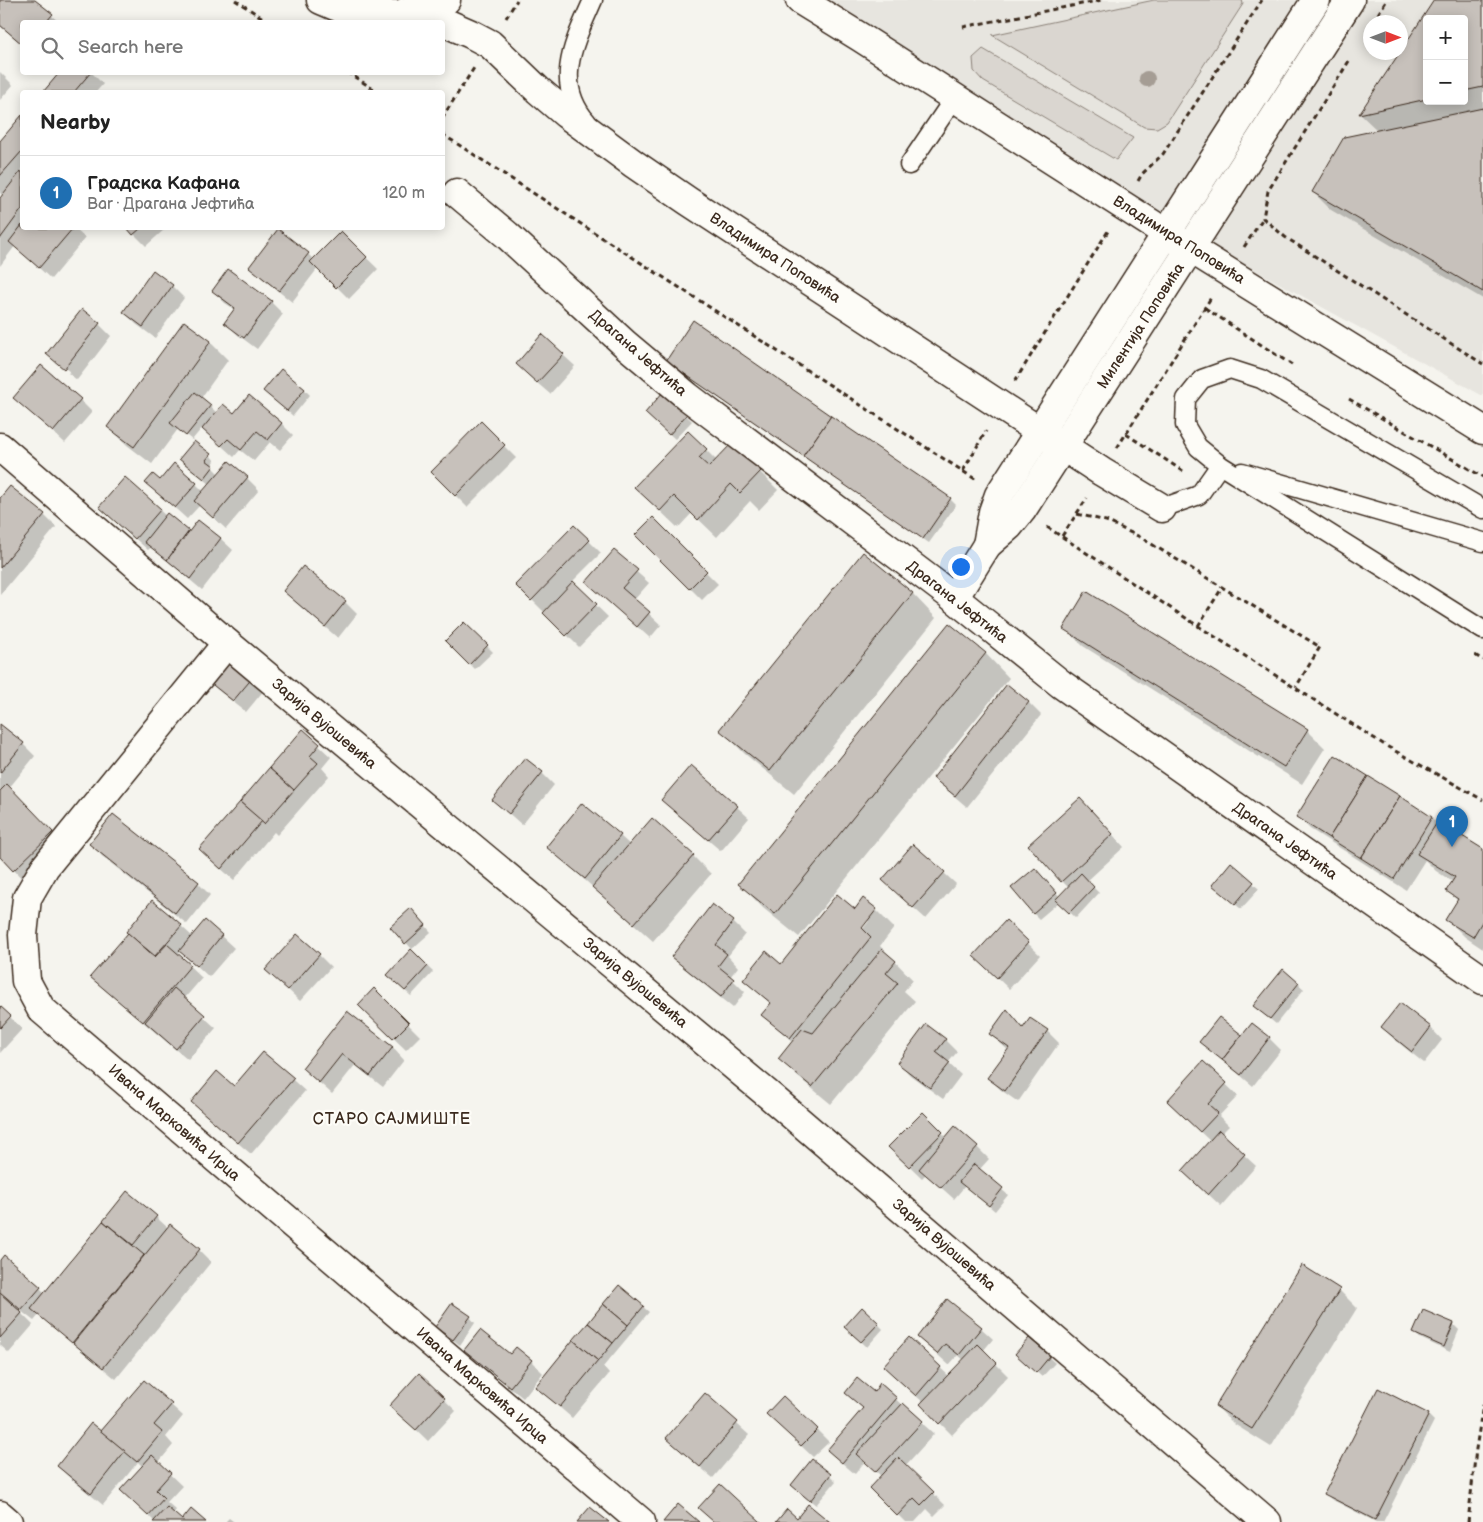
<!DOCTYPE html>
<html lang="en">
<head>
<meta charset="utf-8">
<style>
	:root { --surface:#fff; --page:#f2f2f2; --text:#222; --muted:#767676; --line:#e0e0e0; --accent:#1f6fb2 }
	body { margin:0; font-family:"Balsamiq Sans",sans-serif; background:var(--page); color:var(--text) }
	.controls { position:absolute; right:15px; top:15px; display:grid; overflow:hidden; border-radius:5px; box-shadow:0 2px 12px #0003 }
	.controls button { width:45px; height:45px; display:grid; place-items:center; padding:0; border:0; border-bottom:1px solid var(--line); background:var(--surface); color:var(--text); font:25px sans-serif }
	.compass { position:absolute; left:1363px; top:15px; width:45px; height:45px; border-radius:50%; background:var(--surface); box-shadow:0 2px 12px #0003; rotate:90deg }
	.you { position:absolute; left:960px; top:566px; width:18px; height:18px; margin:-12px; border:4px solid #fff; border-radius:50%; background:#1a73e8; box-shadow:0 0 0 8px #1a73e833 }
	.badge { display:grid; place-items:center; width:32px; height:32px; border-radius:50%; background:var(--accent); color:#fff; font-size:16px; font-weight:700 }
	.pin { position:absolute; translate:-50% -41px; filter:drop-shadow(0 1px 2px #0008) }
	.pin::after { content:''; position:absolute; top:26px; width:18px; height:15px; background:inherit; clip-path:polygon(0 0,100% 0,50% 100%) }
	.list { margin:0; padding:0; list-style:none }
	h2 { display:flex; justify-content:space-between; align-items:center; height:65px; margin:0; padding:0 20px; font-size:21px }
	h2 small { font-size:16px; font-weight:400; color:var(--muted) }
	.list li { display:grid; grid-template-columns:32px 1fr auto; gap:15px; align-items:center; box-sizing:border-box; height:75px; padding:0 20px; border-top:1px solid var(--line) }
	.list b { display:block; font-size:19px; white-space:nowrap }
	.list p { margin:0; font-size:16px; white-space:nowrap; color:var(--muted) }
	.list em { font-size:16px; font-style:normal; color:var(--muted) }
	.icon { flex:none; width:28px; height:28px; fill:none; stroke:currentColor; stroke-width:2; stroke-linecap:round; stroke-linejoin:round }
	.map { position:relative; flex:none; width:1483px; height:1522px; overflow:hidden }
	.search { position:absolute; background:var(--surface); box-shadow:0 2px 12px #0003; left:20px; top:20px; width:425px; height:55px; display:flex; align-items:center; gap:12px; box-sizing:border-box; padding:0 18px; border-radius:5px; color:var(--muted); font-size:19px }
	.panel { position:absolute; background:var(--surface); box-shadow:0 2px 12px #0003; left:20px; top:90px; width:425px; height:140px; border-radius:5px }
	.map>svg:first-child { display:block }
</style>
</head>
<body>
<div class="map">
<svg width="1483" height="1522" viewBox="0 0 1483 1522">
	<rect width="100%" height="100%" fill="#f5f4ee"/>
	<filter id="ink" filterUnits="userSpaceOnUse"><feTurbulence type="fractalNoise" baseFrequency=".02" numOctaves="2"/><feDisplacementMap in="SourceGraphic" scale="10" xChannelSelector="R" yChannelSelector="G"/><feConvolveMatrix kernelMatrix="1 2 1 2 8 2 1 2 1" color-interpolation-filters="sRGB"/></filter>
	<g filter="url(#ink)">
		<g fill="#e7e5df" fill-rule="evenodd">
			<polygon points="828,0 1329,0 1182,228"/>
			<path d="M1349 0H1483V396L1197 238ZM1427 19H1464V101H1427ZM1370 22H1400V52H1370Z"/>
		</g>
		<g fill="#dad6d0" stroke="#8a8077">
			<polygon points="1154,0 1242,0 1243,4 1167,122 1157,128 1144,127 992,35"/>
			<polygon points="983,49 1133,138 1116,160 983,81 974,71 973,58"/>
		</g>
		<g fill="#0003" fill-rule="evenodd">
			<polygon points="0,0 33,0 59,22 22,22 22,44 0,26"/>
			<path d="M1435 0H1483V299L1331 210 1313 192 1378 131 1360 114ZM1427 19H1464V101H1427Z"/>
			<polygon points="0,72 13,85 0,100"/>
			<polygon points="62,72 91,72 103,84 96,92 44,92"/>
			<polygon points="22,117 22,228 74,228 85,238 51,279 15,246 0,266 0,200 3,196 0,193 0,143"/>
			<polygon points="128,228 166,228 146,246"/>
			<polygon points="341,233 378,269 349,299 318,268 292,302 263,279 251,267 308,254 314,260"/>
			<polygon points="153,272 172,286 184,298 155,338 136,324 124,312"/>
			<polygon points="213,291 271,302 283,314 257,349 238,335 226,323 236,310 225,303"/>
			<polygon points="82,311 99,324 111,336 77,380 68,373 70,372 59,363 59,365 48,354"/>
			<polygon points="184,323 210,342 228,360 201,398 217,413 281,423 293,435 280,450 270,442 254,461 240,450 234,457 202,428 192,440 178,429 152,464 127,445 109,427"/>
			<polygon points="563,355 575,366 550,394 529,376"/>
			<polygon points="667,360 950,499 956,505 929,543 673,366"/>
			<polygon points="305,390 310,395 293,416 270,396"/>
			<polygon points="663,394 692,421 675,439 652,418"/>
			<polygon points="15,398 80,400 92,412 65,443"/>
			<polygon points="481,423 516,458 467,507 432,472"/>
			<polygon points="688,432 717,461 760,472 778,490 759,510 750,501 717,537 692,513 678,528 654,505"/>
			<polygon points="210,455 215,461 211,466 219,474 247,478 259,490 226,529 200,505 187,519 147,483 160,481 196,484 204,492 210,484 186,465"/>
			<polygon points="125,479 166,516 167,515 189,533 198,521 221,539 233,550 202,590 151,547 148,550 113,519"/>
			<polygon points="10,487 44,515 56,527 0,595 0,500"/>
			<polygon points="653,519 718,584 702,600 637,535"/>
			<polygon points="574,526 601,553 572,582 608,617 579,647 517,585"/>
			<polygon points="614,552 649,583 634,600 661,625 650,638 600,594"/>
			<polygon points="863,554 913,594 936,618 794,794 745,754 721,730"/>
			<polygon points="284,591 345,602 357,614 338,638 296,603"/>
			<polygon points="464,623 493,652 475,669 447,641"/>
			<polygon points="949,625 986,654 1009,678 799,937 763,908 740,884"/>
			<polygon points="1065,628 1307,730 1325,748 1302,784 1083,646"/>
			<polygon points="225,655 265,689 246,712 218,690 206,678"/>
			<polygon points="1007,686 1029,703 1041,715 967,807 946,789 934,778"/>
			<polygon points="0,726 23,744 35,756 9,788 64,845 25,882 0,855"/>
			<polygon points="303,731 331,757 322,768 329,776 277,835 274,832 234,880 212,861"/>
			<polygon points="1335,757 1432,818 1437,823 1483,851 1483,949 1465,937 1447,919 1458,901 1448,891 1453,882 1436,871 1425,860 1406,890 1310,829 1298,817"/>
			<polygon points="525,760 542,773 554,785 522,825 494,800"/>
			<polygon points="737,807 749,818 721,851 675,812"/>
			<polygon points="1092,812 1124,847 1087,881 1099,893 1076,918 1059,902 1039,919 1033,913 1041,875 1060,897 1069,888 1062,881"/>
			<polygon points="113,815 198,883 210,895 187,924 102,856 91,844"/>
			<polygon points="620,836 630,845 693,856 711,874 653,941 548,847"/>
			<polygon points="1232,864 1259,889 1241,909 1219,890"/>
			<polygon points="944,873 956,884 926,919 896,892"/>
			<path d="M863 900 876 910 894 928 880 946 913 980 904 991 915 1001 831 1104 797 1076 779 1058 793 1042 763 1015 771 1004 745 980 782 966 855 911ZM866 921H869L859 934 857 932Z"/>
			<polygon points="713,906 733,922 745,934 728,956 738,967 730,977 745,992 733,1008 685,969 673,957"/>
			<polygon points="416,915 431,932 412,949 392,927"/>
			<polygon points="206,922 234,948 209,977 181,951 178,955 202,978 184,999 216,1028 188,1060 104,989 92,977 129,933 181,926 193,937"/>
			<polygon points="1006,922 1040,955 1009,989 987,968"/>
			<polygon points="411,951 433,972 411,996 394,981"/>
			<polygon points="319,955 331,967 300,1001 267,970"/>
			<polygon points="1298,984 1304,989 1276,1024 1260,1011"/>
			<polygon points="374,990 420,1036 406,1050 359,1005"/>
			<polygon points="1400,1004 1431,1028 1442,1040 1424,1063 1394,1039 1382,1027"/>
			<polygon points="0,1007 22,1029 0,1053"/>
			<polygon points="1007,1011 1024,1029 1031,1020 1047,1031 1059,1043 1018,1102 1001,1090 989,1078 1009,1051 990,1034"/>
			<polygon points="348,1012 393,1048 404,1060 383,1087 355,1065 332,1094 303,1068"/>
			<polygon points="1219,1019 1242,1037 1269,1038 1281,1050 1253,1086 1207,1047"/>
			<polygon points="945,1040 957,1052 948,1063 961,1075 943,1099 910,1075 899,1063"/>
			<polygon points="264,1054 305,1091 251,1154 204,1114 234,1088"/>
			<polygon points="1204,1063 1238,1096 1219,1116 1229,1126 1221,1134 1256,1166 1221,1206 1195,1182 1210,1141 1180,1113"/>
			<polygon points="923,1113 947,1138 977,1147 989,1159 979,1170 1008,1195 995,1211 965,1186 954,1199 926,1174 922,1178 890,1147"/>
			<polygon points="127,1192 156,1217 168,1228 199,1250 211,1262 116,1379 39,1315 34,1321 21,1311 20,1312 33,1325 9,1353 0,1345 0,1262 40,1288 45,1293"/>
			<polygon points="1339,1290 1357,1308 1271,1447 1234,1424 1216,1406"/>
			<polygon points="643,1307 649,1312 603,1367 609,1374 572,1418 536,1387"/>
			<polygon points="862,1308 883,1329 867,1347 851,1332"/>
			<polygon points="1424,1311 1453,1324 1459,1330 1450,1352 1420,1338 1414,1333"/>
			<polygon points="470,1317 475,1323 460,1345 443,1332"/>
			<polygon points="981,1328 993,1339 983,1351 1008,1376 952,1435 921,1404 923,1402 896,1378 909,1339 949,1376 964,1360 958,1355 949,1365 918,1337"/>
			<polygon points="1029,1339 1055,1363 1042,1377 1022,1359"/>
			<polygon points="466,1350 531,1361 543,1373 523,1398 478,1362"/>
			<polygon points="419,1375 456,1411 428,1441 403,1417"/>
			<polygon points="880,1385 934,1434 905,1466 945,1505 934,1516 927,1509 915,1522 905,1522 871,1488 881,1476 865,1461 855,1474 841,1462 864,1409 847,1393 874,1393"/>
			<polygon points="705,1395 749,1435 713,1478 680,1450"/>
			<polygon points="171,1405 183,1416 166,1437 173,1445 158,1463 182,1486 167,1502 176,1510 173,1514 182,1522 204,1522 155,1522 134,1502 143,1467 138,1462 103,1505 70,1478 58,1466 100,1433"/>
			<polygon points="1428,1415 1434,1421 1383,1522 1376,1522 1331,1499 1325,1493"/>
			<polygon points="780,1426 817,1430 829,1442 813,1457"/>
			<polygon points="812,1460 836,1481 816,1505 798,1491"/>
			<polygon points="229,1518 234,1522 225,1522"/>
		</g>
		<g fill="#c7c1bb" stroke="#3b2a1e">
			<polygon points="0,0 35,0 53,14 46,22 22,22 22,44 0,25"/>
			<polygon points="1434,0 1483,0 1483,87 1464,91 1464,19 1427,19 1427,99 1359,114 1400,52"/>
			<polygon points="60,72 91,72 74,92 43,92"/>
			<polygon points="1483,108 1483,292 1312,192 1344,137"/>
			<polygon points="22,115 22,151 0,176 0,141"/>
			<polygon points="21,171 22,173 22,209 0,239 0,198"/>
			<polygon points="22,225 22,228 73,228 39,268 9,242"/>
			<polygon points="127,228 141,228 133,235"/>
			<polygon points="278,229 309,253 279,291 249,267"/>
			<polygon points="341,231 367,257 336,288 310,262"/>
			<polygon points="228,269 272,301 244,338 224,323 235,308 212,291"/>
			<polygon points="153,270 173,285 143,327 123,312"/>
			<polygon points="82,309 100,323 64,369 46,354"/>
			<polygon points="693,320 831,416 803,456 666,361"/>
			<polygon points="184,321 211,341 134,447 107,427"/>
			<polygon points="542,334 564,354 537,383 516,364"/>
			<polygon points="41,365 81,399 53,432 13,398"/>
			<polygon points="281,369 305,389 287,411 263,391"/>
			<polygon points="195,392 211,405 186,436 170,423"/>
			<polygon points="663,392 687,414 669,435 645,413"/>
			<polygon points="249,395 282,423 268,440 257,431 241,450 228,439 221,446 202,429 223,404 234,413"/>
			<polygon points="831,416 951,498 923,539 803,456"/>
			<polygon points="481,421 505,445 455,496 431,472"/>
			<polygon points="688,431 707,449 699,458 709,467 732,443 761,471 740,493 731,484 698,520 674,496 660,511 634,487"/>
			<polygon points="194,441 211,454 206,460 214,466 204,479 179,459"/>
			<polygon points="229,461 248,477 213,518 194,501"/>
			<polygon points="174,463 197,483 175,508 145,483 153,474 160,480"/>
			<polygon points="125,477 161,509 135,539 99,507"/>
			<polygon points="10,486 45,514 0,568 0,498"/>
			<polygon points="167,513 189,531 167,560 144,542"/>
			<polygon points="653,517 707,571 689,589 635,535"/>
			<polygon points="198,520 221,538 190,579 167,560"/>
			<polygon points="574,525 590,540 531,601 515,585"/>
			<polygon points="614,550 638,570 622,588 650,612 637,627 586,582"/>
			<polygon points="863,552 913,593 770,771 719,730"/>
			<polygon points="303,566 346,601 325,627 283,591"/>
			<polygon points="573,581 597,604 566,636 543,613"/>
			<polygon points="1086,591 1308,729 1284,767 1063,629"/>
			<polygon points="464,622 488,645 469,665 445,641"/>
			<polygon points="949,623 986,653 775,914 738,884"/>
			<polygon points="225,653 254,676 233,701 204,678"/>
			<polygon points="1007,684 1029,702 955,796 933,778"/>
			<polygon points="0,724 24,743 0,773"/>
			<polygon points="303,729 320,744 310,756 318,763 294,790 269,768"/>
			<polygon points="1335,755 1368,776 1329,838 1296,817"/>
			<polygon points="525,758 543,772 509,814 492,800"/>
			<polygon points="691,765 738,806 708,840 661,800"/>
			<polygon points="269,768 294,790 264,824 240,802"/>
			<polygon points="1368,776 1400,796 1361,858 1329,838"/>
			<polygon points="7,784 53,832 13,871 0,857 0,791"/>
			<polygon points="1400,796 1432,817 1394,879 1361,858"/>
			<polygon points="1080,798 1113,834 1061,882 1028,845"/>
			<polygon points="240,802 262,821 221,869 199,849"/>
			<polygon points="582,803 621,835 585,879 546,847"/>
			<polygon points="113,814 199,882 175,913 89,844"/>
			<polygon points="652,818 694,855 634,924 592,887"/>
			<polygon points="1438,821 1483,849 1483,920 1473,937 1445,920 1458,899 1446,891 1455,877 1417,854"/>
			<polygon points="913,844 945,872 913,908 882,880"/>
			<polygon points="1231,862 1254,882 1235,904 1212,885"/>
			<polygon points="1035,868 1057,893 1033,914 1011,888"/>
			<polygon points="1081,873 1094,887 1069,913 1055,900"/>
			<polygon points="837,894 855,909 863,898 877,909 862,928 871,937 790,1038 761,1015 771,1003 743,980 766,951 781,964"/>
			<polygon points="152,900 182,925 155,956 126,932"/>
			<polygon points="712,904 734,921 716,945 727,954 718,966 734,979 721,997 671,957"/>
			<polygon points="411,908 426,925 405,944 390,927"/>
			<polygon points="205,920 222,935 197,966 179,951"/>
			<polygon points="1006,920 1029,942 997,978 973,956"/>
			<polygon points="128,933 155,957 167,944 191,965 143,1022 90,977"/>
			<polygon points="297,934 320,954 288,990 265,970"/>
			<polygon points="411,949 428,966 405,991 387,975"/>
			<polygon points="882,949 896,961 886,973 898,983 812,1087 778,1059 802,1029 813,1033"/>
			<polygon points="1283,969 1299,983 1270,1019 1253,1006"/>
			<polygon points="174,988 205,1015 176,1049 145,1022"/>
			<polygon points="374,988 409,1023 393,1039 358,1005"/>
			<polygon points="1400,1003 1431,1027 1412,1052 1381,1027"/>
			<polygon points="0,1006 11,1016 0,1028"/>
			<polygon points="1007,1009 1023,1028 1030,1018 1048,1030 1005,1091 987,1078 1009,1048 989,1034"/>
			<polygon points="347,1011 393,1047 370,1076 342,1054 319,1083 302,1068"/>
			<polygon points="1219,1017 1242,1035 1222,1060 1199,1042"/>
			<polygon points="1252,1023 1270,1037 1241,1075 1222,1060"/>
			<polygon points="926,1024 946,1039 936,1052 950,1063 930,1088 897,1063"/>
			<polygon points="263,1052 294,1078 238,1143 191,1102 217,1071 234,1086"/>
			<polygon points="1203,1061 1227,1083 1208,1104 1218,1113 1200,1132 1167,1101"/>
			<polygon points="923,1112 943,1132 909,1167 888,1147"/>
			<polygon points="955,1126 978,1146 941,1188 919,1169"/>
			<polygon points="1219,1130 1245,1154 1208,1195 1182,1171"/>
			<polygon points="974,1164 1003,1188 989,1206 959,1182"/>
			<polygon points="127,1191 157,1216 133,1245 103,1221"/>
			<polygon points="103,1221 144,1255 72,1343 31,1309"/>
			<polygon points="170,1224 200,1249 103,1368 73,1343"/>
			<polygon points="4,1255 41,1287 21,1310 0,1292 0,1260"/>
			<polygon points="1302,1265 1340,1289 1252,1429 1215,1406"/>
			<polygon points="619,1285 644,1306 628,1325 603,1304"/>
			<polygon points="0,1293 22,1313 0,1338"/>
			<polygon points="947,1299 982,1327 959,1355 945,1344 937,1354 917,1337"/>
			<polygon points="452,1303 471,1316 453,1340 435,1327"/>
			<polygon points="603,1304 628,1325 613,1343 588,1323"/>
			<polygon points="862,1307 879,1323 861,1342 844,1327"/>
			<polygon points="1423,1310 1454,1323 1444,1347 1413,1333"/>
			<polygon points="588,1323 613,1343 598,1361 573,1340"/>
			<polygon points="480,1330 510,1354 516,1347 532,1360 510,1387 464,1350"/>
			<polygon points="909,1337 941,1367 916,1396 883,1366"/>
			<polygon points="1029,1338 1050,1356 1036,1373 1015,1354"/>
			<polygon points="573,1340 598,1361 560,1407 535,1387"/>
			<polygon points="978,1344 997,1363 939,1424 920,1404"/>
			<polygon points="419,1373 445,1398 416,1430 389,1406"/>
			<polygon points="857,1378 874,1392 880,1383 897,1398 842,1463 827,1450 863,1408 845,1393"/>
			<polygon points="144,1380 172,1404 154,1425 162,1432 137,1462 100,1431"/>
			<polygon points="1378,1388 1429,1414 1375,1520 1324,1494"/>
			<polygon points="705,1393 738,1422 700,1467 666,1438"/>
			<polygon points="783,1396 818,1429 801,1446 766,1414"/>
			<polygon points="903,1403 923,1421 876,1472 856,1454"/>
			<polygon points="91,1423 125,1451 91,1494 57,1466"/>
			<polygon points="152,1455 171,1473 156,1490 164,1498 148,1516 120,1490"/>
			<polygon points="898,1457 934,1492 921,1505 914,1498 897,1516 869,1488"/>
			<polygon points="812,1459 831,1474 810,1501 791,1485"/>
			<polygon points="720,1484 761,1522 714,1522 698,1508"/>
			<polygon points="678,1504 699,1522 663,1522"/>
			<polygon points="808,1504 830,1522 776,1522 787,1509 797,1518"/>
			<polygon points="167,1507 182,1520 191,1509 206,1522 153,1522"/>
			<polygon points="590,1507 609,1522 577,1522"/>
		</g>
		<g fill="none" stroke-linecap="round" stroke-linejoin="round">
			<defs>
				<g id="lane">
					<path d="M587 122C552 82 575 41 593 0"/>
					<polyline points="909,165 955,97"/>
					<polyline points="1242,472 1483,542"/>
					<polyline points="1162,508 1199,495 1220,465"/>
					<polyline points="1483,509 1261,379 1230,369 1202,379 1186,399 1185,425 1198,447 1220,465 1483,630"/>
				</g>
				<g id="street">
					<polyline points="457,193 507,235 625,344 687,396 954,598 1061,684 1483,980"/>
					<polyline points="0,447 227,643 770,1096 1267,1522"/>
					<polyline points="987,545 993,512 999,495 1316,0"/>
					<polyline points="954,598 987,545 1009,526 1022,510 1350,0"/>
					<polyline points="227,643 45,867 27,898 23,935 26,981 41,1009 641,1522"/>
					<polyline points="0,1515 8,1522"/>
				</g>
				<g id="secondary">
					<polyline points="321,0 335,6 354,11 373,14 418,15 446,23 471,34 490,44 538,90 566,114 634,164 688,201 1102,472 1162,508"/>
					<polyline points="800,0 860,37 1191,249 1483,430"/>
					<polyline points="406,12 421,10 446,0"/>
				</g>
			</defs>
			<use href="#lane" stroke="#3b2a1e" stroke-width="21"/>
			<use href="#street" stroke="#3b2a1e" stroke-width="31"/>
			<use href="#secondary" stroke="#3b2a1e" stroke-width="31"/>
			<g stroke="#3b2a1e" stroke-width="3" stroke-dasharray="5 4" stroke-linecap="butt">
				<polyline points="235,0 269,22"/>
				<polyline points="1378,14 1387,0"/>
				<polyline points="506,18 517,0"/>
				<polyline points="963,27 1102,0"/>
				<polyline points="1349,61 1268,191 1263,218 1285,237 1483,364"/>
				<polyline points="347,72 378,92"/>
				<polyline points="442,118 474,68"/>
				<polyline points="442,134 975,479"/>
				<polyline points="1138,181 1142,174 1163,154 1262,0"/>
				<polyline points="1244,247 1263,218"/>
				<polyline points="1205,308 1292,365"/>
				<polyline points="1015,381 1108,231"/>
				<polyline points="1349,399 1483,477"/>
				<polyline points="1126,434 1186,473"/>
				<polyline points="1117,448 1212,296"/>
				<polyline points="963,471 986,431"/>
				<polyline points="1077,514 1106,521 1140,537 1320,647 1296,687"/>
				<polyline points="1047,527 1198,626 1388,747 1483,800"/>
				<polyline points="1062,536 1087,498"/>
				<polyline points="1198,626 1222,588"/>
				<polyline points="1475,655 1483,660"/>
				<polyline points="1468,1522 1476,1449 1483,1405"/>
			</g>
			<use href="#lane" stroke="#fdfcf7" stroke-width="18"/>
			<use href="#street" stroke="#fdfcf7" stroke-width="28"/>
			<use href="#secondary" stroke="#fdfcf7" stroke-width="28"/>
		</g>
		<circle fill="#a59d94" cx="1147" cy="79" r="8"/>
	</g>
	<g text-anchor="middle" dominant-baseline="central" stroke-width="4.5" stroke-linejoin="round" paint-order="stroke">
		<g font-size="15" fill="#3b2a1e" stroke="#fdfcf7">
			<text transform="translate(1179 240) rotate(32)">Владимира Поповића</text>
			<text transform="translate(775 258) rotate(33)">Владимира Поповића</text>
			<text transform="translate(1141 326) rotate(-57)">Милентија Поповића</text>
			<text transform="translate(638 353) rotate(41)">Драгана Јефтића</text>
			<text transform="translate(957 602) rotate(38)">Драгана Јефтића</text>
			<text transform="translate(324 724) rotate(40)">Зарија Вујошевића</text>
			<text transform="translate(1285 841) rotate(35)">Драгана Јефтића</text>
			<text transform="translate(635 983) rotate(40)">Зарија Вујошевића</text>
			<text transform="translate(174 1123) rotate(41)">Ивана Марковића Ирца</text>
			<text transform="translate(944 1245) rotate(41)">Зарија Вујошевића</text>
			<text transform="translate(482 1386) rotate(41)">Ивана Марковића Ирца</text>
		</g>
		<g font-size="16" letter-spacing="1" fill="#3b2a1e" stroke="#fdfcf7">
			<text x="392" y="1119">СТАРО САЈМИШТЕ</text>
		</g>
	</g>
</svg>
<div class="controls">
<button>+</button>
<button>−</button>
</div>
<svg class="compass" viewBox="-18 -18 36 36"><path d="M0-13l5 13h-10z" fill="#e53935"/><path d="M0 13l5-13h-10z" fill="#767676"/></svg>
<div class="you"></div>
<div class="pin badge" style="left:1452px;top:847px">1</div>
<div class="search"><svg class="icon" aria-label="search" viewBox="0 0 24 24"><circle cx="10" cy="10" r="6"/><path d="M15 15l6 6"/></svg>Search here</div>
<section class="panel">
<h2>Nearby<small></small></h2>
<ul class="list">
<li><span class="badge">1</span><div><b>Градска Кафана</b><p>Bar · Драгана Јефтића</p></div><em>120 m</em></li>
</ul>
</section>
</div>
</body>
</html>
